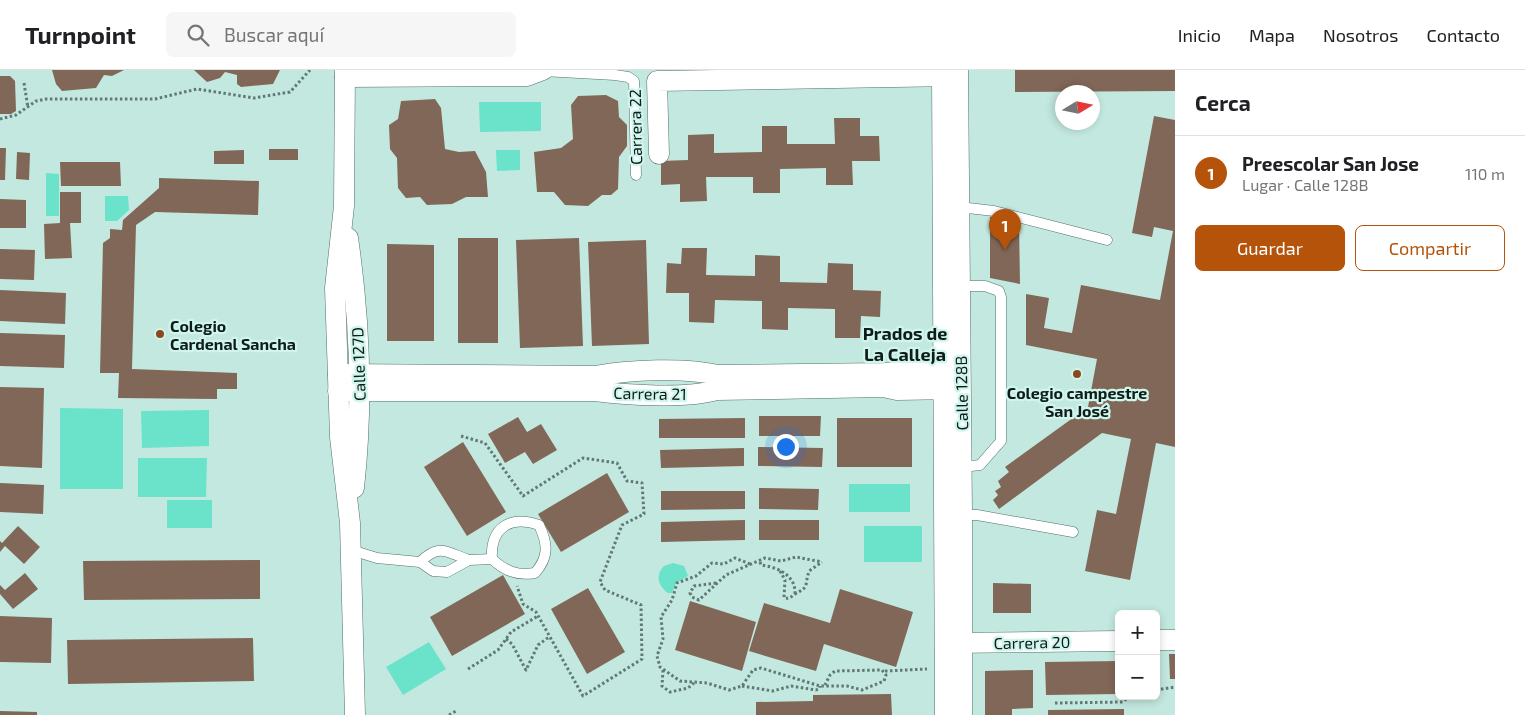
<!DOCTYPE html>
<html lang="es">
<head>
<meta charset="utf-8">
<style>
	:root { --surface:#fff; --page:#f6f6f6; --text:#202124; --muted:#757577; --line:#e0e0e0; --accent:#b45309 }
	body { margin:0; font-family:"Exo 2",sans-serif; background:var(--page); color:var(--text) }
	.controls { position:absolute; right:15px; bottom:15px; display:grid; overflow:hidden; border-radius:8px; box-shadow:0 2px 8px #0003 }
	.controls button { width:45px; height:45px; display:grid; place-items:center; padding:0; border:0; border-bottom:1px solid var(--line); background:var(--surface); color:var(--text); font:25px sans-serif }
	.compass { position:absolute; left:1055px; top:15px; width:45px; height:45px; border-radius:50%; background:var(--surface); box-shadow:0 2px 8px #0003; rotate:80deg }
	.you { position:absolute; left:785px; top:376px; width:18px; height:18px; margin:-12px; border:4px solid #fff; border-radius:50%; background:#1a73e8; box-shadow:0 0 0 8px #1a73e833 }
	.badge { display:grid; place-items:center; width:32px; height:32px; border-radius:50%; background:var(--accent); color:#fff; font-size:16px; font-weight:700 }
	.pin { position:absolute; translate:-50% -41px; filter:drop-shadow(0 1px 2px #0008) }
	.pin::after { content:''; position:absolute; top:26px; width:18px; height:15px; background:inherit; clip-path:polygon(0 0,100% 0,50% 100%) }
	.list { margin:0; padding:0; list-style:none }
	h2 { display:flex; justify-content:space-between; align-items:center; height:65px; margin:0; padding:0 20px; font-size:21px }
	h2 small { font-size:16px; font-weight:400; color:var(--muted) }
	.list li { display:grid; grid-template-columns:32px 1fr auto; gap:15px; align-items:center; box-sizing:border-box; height:75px; padding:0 20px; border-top:1px solid var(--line) }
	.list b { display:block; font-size:19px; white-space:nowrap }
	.list p { margin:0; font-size:16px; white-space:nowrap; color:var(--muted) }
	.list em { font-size:16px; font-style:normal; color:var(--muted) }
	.actions { display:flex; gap:10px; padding:15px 20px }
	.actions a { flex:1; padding:11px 0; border:1px solid var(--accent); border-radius:8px; text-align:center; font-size:18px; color:var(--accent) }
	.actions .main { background:var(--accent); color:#fff }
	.icon { flex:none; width:28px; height:28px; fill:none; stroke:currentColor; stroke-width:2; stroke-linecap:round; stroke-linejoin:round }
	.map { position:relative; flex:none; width:1175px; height:645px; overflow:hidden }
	header { display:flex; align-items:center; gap:30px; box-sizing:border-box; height:70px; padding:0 25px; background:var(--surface); border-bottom:1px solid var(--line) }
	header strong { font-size:24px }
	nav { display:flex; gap:28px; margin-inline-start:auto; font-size:18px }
	.search { width:350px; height:45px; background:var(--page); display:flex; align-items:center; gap:12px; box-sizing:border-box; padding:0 18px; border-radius:8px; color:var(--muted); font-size:19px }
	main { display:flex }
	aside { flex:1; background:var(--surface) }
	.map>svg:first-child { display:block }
</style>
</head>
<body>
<header>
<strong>Turnpoint</strong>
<div class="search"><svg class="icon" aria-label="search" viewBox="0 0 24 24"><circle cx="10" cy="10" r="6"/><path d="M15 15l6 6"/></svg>Buscar aquí</div>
<nav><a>Inicio</a><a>Mapa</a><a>Nosotros</a><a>Contacto</a></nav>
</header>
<main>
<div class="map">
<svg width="1175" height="645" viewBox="0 0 1175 645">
	<rect width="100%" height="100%" fill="#c3e8df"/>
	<g fill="#6be2ca">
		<polygon points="479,32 541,32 541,61 480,62"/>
		<polygon points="496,80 520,80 520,100 497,101"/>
		<polygon points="46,103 59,104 59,146 46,146"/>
		<polygon points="105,126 128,126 129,140 117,151 105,151"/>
		<polygon points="60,338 123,339 123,419 60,419"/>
		<polygon points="209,340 209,376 142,378 141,341"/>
		<polygon points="138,388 207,388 206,427 138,427"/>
		<rect x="849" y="414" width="61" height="28"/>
		<rect x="167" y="430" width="45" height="28"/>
		<rect x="864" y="456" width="58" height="36"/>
		<path d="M673 493 684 496 688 506 676 513 672 523H668C658 516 655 505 664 496Z"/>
		<polygon points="429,572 446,599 403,625 386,597"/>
	</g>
	<g fill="#816758">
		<polygon points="52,0 124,0 112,6 104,5 96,18 62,21 56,14"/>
		<polygon points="194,0 280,0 273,14 241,17 237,14 237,5 225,2 220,8 207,12"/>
		<polygon points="1015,0 1175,0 1175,21 1015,22"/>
		<polygon points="0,6 10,6 15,11 16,41 11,44 0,44"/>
		<polygon points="606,25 618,31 619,47 627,55 627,76 619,87 618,119 611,125 602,125 588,136 565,135 554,122 537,122 534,82 561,78 573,69 571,35 578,26"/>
		<polygon points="435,29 441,38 445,79 459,82 475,81 486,102 488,127 466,127 452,134 427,135 420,127 406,128 398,118 397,88 390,79 389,55 398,49 401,31"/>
		<polygon points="1154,46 1175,50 1175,377 1156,373 1130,510 1085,501 1097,440 1116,444 1131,369 1102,363 999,439 993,430 998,425 995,421 1001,417 998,411 1009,402 1005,397 1088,337 1097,289 1026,275 1026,224 1049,228 1044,258 1072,263 1081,215 1160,230 1173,161 1154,157 1152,167 1132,163"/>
		<polygon points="834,48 860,48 860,66 879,66 880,91 852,91 853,115 826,115 826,98 780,99 780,123 753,123 753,107 706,107 707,131 680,132 680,114 661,115 661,91 688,90 688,65 714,64 714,83 762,82 762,56 787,56 787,74 835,74"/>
		<polygon points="0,78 6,78 5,110 0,110"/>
		<rect x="269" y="79" width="29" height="11"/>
		<polygon points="244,80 244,94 214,94 214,81"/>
		<polygon points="17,82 30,83 29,110 16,109"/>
		<polygon points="60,92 120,92 121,116 61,116"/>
		<polygon points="159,108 259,111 258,145 155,142 136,155 132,299 237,303 237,319 217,319 217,329 118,328 119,303 100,303 103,173 110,168 110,159 122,160 123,150 159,118"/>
		<polygon points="60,122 81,122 81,153 70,153 72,188 45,189 44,154 60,153"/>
		<polygon points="0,129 26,130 26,158 0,158"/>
		<polygon points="990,147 1019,152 1020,214 990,208"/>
		<rect x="458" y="168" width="40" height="105"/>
		<polygon points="579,168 583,276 520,278 516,170"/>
		<polygon points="646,170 649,274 592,276 588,172"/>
		<polygon points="387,174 434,175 434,271 387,271"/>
		<polygon points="682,178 707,178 706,205 755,206 755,185 780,186 780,212 827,213 828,193 853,194 853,220 881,221 880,247 861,246 860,268 835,268 835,239 788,238 788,260 762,259 762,231 715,230 714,253 689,252 689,223 666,223 667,193 681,194"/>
		<polygon points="0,179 35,180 34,210 0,209"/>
		<polygon points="0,220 66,223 65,254 0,251"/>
		<polygon points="0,263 65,265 64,298 0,296"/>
		<polygon points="0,317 44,318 42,398 0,396"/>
		<polygon points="759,346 821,346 820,366 759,366"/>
		<polygon points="518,347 527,362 541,354 557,380 533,394 525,382 505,393 488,364"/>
		<polygon points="745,348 745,368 659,368 659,349"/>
		<rect x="837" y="348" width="75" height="49"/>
		<polygon points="463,372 506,442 467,466 424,397"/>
		<polygon points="758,377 823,378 822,397 758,396"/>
		<polygon points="744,378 744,396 661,398 660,380"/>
		<polygon points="607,403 629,442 561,482 538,444"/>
		<polygon points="0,413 44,415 43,444 0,442"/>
		<polygon points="759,418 819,419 818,440 759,439"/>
		<polygon points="661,421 745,421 745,439 661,440"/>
		<polygon points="745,450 745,470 661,472 661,452"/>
		<rect x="759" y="450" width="60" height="20"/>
		<polygon points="18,456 40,477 24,494 5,476 0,482 0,471 2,473"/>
		<polygon points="260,490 260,529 84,530 83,491"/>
		<polygon points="25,503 38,519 13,539 0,524 0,515 5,520"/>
		<polygon points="503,505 525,544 452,586 430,547"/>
		<polygon points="993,513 1031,514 1031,543 993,543"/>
		<polygon points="588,518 625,582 587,604 551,539"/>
		<polygon points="840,519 913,542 896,597 824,574 816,601 749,581 764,533 830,553"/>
		<polygon points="690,531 756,552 742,601 675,580"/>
		<polygon points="0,546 52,548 51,593 0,592"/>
		<polygon points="253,568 254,611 68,614 67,570"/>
		<polygon points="1169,584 1175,584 1175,609 1170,609"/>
		<polygon points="1119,591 1119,624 1046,625 1045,592"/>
		<polygon points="1033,600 1033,638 1012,639 1012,645 985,645 985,601"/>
		<polygon points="891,624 892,645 756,645 756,632 813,631 813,625"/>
		<polygon points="1124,639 1124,645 1048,645 1048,640"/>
		<polygon points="0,641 37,642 37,645 0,645"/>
	</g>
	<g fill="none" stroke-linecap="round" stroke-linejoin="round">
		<defs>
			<g id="lane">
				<polyline points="543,1 615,5 628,7 634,11 636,105"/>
				<polyline points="959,137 994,141 1107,170"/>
				<polyline points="960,216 985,216 999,221 1001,227 1001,371 980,395 962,397"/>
				<polyline points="962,445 977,445 1073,462"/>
				<path d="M351 480 377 488 420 492 433 501 447 502 469 490 492 489C505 501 517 506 535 503 549 487 548 474 539 455 511 445 490 457 492 489"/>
				<path d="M420 492C440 473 446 482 469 490"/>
			</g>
			<g id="street">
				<polyline points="345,0 344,136 335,218 340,367 350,453 355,645"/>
				<polyline points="942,0 945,645"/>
				<polyline points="958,0 962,445 962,645"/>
				<polyline points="345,7 527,6 543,0"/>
				<polyline points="659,84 657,11 954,6"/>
				<path d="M348 168C360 250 363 336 354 418"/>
				<path d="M338 304 595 306C629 300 684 297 718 305L884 303 956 299"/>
				<path d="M338 321H595C625 325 688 329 716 320L883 317 897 320 956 319"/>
				<polyline points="1156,570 1175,570"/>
				<polyline points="948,573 1119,571"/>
			</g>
		</defs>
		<use href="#lane" stroke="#4f7169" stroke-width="11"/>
		<use href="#street" stroke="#4f7169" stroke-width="21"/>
		<g stroke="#617974" stroke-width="3" stroke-dasharray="2.5 2.5" stroke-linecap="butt">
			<polyline points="24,13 28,38"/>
			<polyline points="0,49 16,45 36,31 46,29 155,29 197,19 254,28 290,22 310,0"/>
			<polyline points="461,366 485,373 523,426 583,388 617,393 627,411 642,413 644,444 622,455 600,512 605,520 641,535 642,589 583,626 536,542 523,534 517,516"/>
			<path d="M760 492 761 495C777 497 796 505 795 524"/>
			<polyline points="750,494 735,488 724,494 712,493 696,506 677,513 672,530 661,547 663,569 657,586 660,597 680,611 707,613 729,620 742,616 753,600 761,598 820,616 847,616 862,620 884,611 886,605 882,600 835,601 830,605 825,615"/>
			<path d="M780 501 785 510 784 528C791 529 790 527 795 524 810 516 804 517 809 501L822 492"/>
			<polyline points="716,513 694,516 690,523 692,527 699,530 726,505 765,488 781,491 796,487 822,492"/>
			<polyline points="506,569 512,574 526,600 538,575 549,567"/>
			<polyline points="468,599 498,580 511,562 538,546"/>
			<polyline points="663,600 662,616 670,622 688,618 694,613"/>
			<polyline points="885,601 927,599"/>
			<polyline points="742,616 773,621 791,616 816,620 820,618 820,616"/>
			<polyline points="1156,620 1175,617"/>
			<polyline points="1055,633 1123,632 1129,626"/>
			<polyline points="449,645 456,641"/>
		</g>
		<use href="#lane" stroke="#fff" stroke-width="10"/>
		<use href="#street" stroke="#fff" stroke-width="20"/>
	</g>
	<g fill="#8c481c" stroke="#d0f5ec" stroke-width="2">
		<circle cx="160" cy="264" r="5"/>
		<circle cx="1077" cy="304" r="5"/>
	</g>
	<g text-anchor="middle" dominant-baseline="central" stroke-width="4.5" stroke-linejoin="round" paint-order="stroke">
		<g font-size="16" fill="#0f1d1a" stroke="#d0f5ec">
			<text transform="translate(635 57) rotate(-91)">Carrera 22</text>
			<text transform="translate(358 294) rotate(-92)">Calle 127D</text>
			<text transform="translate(650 323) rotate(1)">Carrera 21</text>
			<text transform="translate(961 323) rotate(-91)">Calle 128B</text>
			<text transform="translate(1032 572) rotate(-1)">Carrera 20</text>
		</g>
		<g font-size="16" font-weight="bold" fill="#0f1d1a" stroke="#d0f5ec" text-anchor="start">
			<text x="170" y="255">Colegio<tspan x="170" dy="18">Cardenal Sancha</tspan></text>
			<text x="1077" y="322" text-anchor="middle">Colegio campestre<tspan x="1077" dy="18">San José</tspan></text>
		</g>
		<g font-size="18" font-weight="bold" fill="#0f1d1a" stroke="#d0f5ec">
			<text x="905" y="263">Prados de<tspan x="905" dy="21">La Calleja</tspan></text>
		</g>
	</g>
</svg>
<div class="controls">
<button>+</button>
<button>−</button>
</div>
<svg class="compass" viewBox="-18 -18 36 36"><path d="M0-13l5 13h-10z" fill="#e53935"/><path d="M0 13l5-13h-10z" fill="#757577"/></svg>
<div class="you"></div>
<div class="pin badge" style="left:1005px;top:180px">1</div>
</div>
<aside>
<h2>Cerca<small></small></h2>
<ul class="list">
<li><span class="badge">1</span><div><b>Preescolar San Jose</b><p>Lugar · Calle 128B</p></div><em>110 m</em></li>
</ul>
<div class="actions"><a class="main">Guardar</a><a>Compartir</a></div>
</aside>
</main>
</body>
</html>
